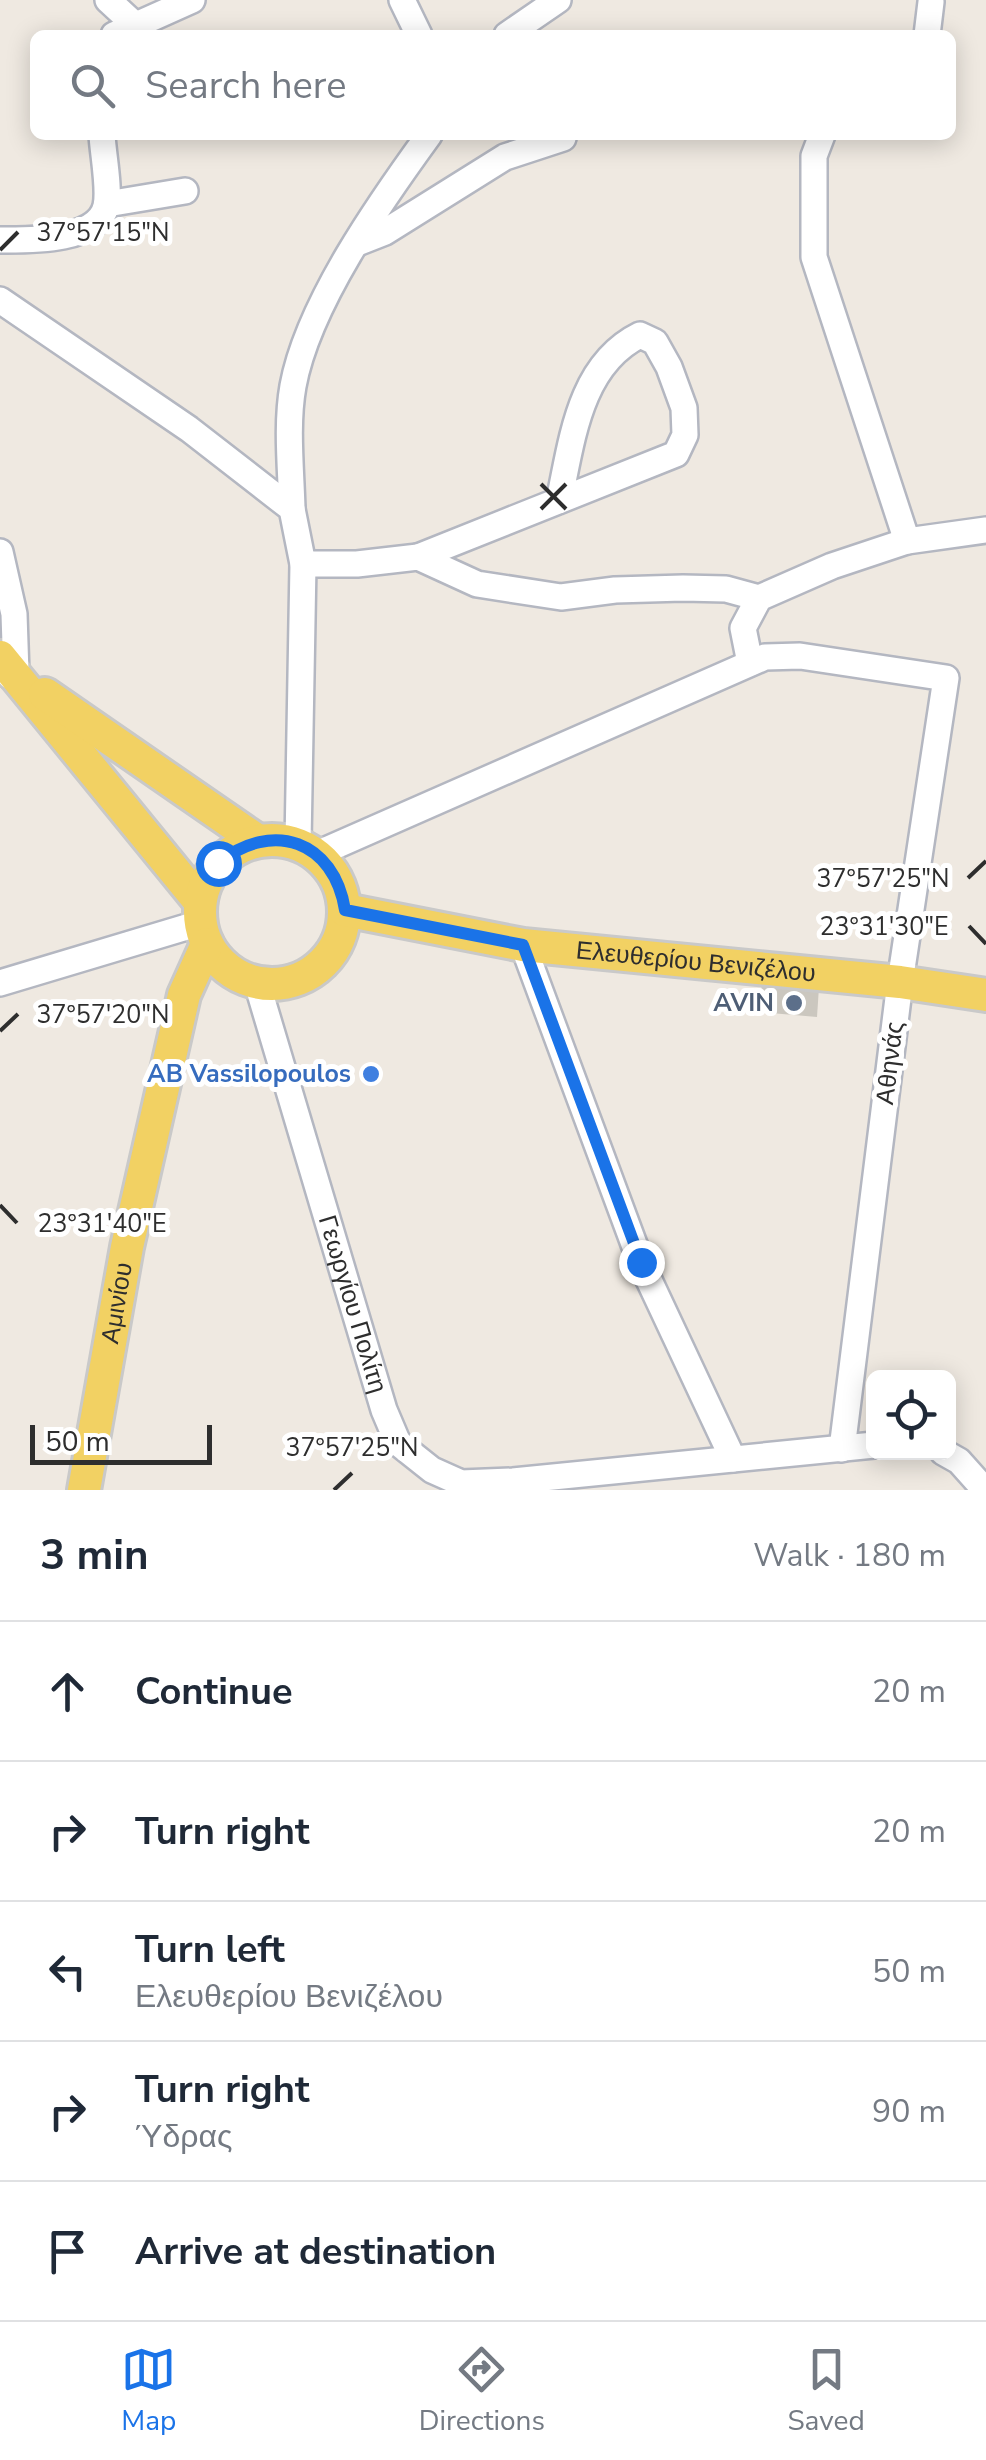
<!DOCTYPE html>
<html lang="en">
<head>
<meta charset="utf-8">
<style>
	:root { --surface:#fff; --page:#f6f6f7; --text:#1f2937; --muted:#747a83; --line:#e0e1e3; --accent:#1a73e8 }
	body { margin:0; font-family:"Nunito Sans",sans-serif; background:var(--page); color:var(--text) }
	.controls { position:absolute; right:30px; bottom:30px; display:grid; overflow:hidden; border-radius:15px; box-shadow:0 5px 25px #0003 }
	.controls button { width:90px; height:90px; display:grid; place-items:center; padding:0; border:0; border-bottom:2px solid var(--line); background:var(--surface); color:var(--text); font:50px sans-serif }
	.scale { position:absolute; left:30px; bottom:25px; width:182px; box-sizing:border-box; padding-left:10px; border:5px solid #2e2e2e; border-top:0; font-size:28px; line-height:35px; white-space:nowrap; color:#2e2e2e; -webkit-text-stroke:8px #fff; paint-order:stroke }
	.stop { position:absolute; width:30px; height:30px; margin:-22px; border:8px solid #1a73e8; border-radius:50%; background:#fff }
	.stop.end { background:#1a73e8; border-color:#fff; box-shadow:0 2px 10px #0008 }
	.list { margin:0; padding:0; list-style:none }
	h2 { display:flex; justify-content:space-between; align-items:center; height:130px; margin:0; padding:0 40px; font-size:42px }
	h2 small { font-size:32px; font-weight:400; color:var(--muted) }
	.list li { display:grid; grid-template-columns:65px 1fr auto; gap:30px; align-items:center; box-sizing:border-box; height:140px; padding:0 40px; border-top:2px solid var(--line) }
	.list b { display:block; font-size:38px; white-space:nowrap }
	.list p { margin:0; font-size:32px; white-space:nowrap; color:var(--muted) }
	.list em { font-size:32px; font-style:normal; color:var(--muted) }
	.icon { flex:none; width:55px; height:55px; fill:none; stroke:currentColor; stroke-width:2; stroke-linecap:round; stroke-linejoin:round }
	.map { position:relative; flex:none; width:986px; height:1490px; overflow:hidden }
	.search { position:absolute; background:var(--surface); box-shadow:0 5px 25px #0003; left:30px; right:30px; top:30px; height:110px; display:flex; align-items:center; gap:25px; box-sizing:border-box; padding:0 35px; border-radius:15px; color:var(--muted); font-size:38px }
	.sheet { height:830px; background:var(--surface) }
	nav { display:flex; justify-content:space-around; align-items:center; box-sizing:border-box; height:140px; border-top:2px solid var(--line); background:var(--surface); font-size:28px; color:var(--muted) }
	nav a { display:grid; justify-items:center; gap:5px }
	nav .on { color:var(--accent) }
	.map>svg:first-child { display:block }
</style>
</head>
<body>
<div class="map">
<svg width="986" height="1490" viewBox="0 0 986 1490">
	<rect width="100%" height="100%" fill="#efe9e1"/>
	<polygon fill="#cbc7bf" points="762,982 819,987 817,1017 759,1012"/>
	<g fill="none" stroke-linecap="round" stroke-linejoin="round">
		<defs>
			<g id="minor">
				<polyline points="108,0 135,25"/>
				<polyline points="402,0 419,35"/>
				<polyline points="114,35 192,0"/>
				<polyline points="507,35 558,0"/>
				<polyline points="927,35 931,2"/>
				<polyline points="822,135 814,156 814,257 907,541"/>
				<polyline points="107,204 185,191"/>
				<path d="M0 240C28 240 98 242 106 206 110 189 103 154 102 135"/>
				<polyline points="357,243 385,232 505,157 563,138"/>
				<polyline points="0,300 189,429 292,509 303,564 298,843"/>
				<path d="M292 509C291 470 286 425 293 386 308 304 381 201 429 135"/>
				<polyline points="0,552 14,614 16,674 10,676"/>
				<path d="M418 557 676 454 685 435 684 408 669 367 655 342 640 335C579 365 572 441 559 501"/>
				<polyline points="303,564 357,564 418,557 477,584 561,597 615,590 683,588 726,589 759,598"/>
				<polyline points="750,663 743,628 759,598 832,566 907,541 986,530"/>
				<polyline points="317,854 765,657 800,656 946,678 900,982 842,1449"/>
				<polyline points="523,945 641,1263 733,1459"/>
				<polyline points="0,983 200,923"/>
				<path id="s1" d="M257 983 384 1410 398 1443 432 1470 461 1483 513 1481 874 1445"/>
				<polyline points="943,1452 959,1461 985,1490"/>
			</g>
			<g id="major">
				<polyline points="0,657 200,902"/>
				<polyline points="45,694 258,841"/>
				<circle cx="272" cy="912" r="72"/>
				<path id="s2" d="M345 910 523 945 900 982 986 995"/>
				<path id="s3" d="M84 1490 127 1247 184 995 207 944"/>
			</g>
		</defs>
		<use href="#minor" stroke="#b4b7c1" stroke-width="30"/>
		<use href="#major" stroke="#c9c9c9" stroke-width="38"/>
		<use href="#minor" stroke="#fff" stroke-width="25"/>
		<use href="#major" stroke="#f2d163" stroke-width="32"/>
	</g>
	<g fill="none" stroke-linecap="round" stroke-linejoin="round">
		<path stroke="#1a73e8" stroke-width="12" d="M218 863C273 819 334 841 345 910L523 945 641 1262"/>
	</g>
	<path fill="none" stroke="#2e2e2e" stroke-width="4" d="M0 250 18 232M541 484 566 509M541 509 566 484M968 878 986 861M969 926 986 944M0 1031 18 1014M0 1205 17 1223M334 1490 352 1473"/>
	<circle fill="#5c6f8a" stroke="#fff" stroke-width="4" cx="794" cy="1003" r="10"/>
	<circle fill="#3f7fe0" stroke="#fff" stroke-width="4" cx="371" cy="1074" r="10"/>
	<g text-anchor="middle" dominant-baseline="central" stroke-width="10" stroke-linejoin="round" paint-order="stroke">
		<g font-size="25" fill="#2e2e2e" stroke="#fff">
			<text stroke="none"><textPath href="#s2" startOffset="355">Ελευθερίου Βενιζέλου</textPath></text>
			<text transform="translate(890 1063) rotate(-83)">Αθηνάς</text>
			<text stroke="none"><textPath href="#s3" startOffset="190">Αμινίου</textPath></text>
			<text stroke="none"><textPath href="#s1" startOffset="335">Γεωργίου Πολίτη</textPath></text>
		</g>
		<g font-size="25" font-weight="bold" fill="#4e5e75" stroke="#fff" text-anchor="end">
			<text x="774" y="1003">AVIN</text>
		</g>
		<g font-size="25" font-weight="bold" fill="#366cbe" stroke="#fff" text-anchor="end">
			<text x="351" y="1074">AB Vassilopoulos</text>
		</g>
	</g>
	<g font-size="25" text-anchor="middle" fill="#2e2e2e" stroke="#fff" stroke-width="10" stroke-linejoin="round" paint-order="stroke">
		<text x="103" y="241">37°57'15"N</text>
		<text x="883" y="887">37°57'25"N</text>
		<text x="884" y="935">23°31'30"E</text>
		<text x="103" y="1023">37°57'20"N</text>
		<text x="102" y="1232">23°31'40"E</text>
		<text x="352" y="1456">37°57'25"N</text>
	</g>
</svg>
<div class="controls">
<button><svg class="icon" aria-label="locate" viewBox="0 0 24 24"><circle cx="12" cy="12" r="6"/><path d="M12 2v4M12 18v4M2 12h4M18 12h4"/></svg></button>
</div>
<div class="scale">50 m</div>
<div class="stop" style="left:218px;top:863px"></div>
<div class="stop end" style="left:641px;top:1262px"></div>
<div class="search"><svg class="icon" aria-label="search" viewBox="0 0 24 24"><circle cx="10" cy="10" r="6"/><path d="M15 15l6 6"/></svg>Search here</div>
</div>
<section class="sheet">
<h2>3 min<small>Walk · 180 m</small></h2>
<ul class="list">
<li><svg class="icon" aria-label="ahead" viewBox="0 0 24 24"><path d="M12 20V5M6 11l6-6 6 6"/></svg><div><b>Continue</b></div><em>20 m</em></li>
<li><svg class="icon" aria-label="right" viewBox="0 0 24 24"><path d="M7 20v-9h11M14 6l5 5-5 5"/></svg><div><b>Turn right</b></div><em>20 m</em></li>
<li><svg class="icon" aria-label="left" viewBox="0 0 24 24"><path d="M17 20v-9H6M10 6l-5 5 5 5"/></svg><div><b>Turn left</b><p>Ελευθερίου Βενιζέλου</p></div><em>50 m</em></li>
<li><svg class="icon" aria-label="right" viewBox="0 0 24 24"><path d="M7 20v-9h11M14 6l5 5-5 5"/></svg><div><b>Turn right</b><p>Ύδρας</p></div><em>90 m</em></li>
<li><svg class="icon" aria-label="arrive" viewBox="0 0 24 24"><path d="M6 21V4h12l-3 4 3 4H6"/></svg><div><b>Arrive at destination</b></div></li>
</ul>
</section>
<nav>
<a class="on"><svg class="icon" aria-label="map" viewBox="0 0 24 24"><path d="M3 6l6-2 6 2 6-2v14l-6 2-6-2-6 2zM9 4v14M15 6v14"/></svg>Map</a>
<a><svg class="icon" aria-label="directions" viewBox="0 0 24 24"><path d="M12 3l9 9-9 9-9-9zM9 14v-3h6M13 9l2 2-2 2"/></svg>Directions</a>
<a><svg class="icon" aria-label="saved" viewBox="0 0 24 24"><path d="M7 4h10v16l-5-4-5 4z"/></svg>Saved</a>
</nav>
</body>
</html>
